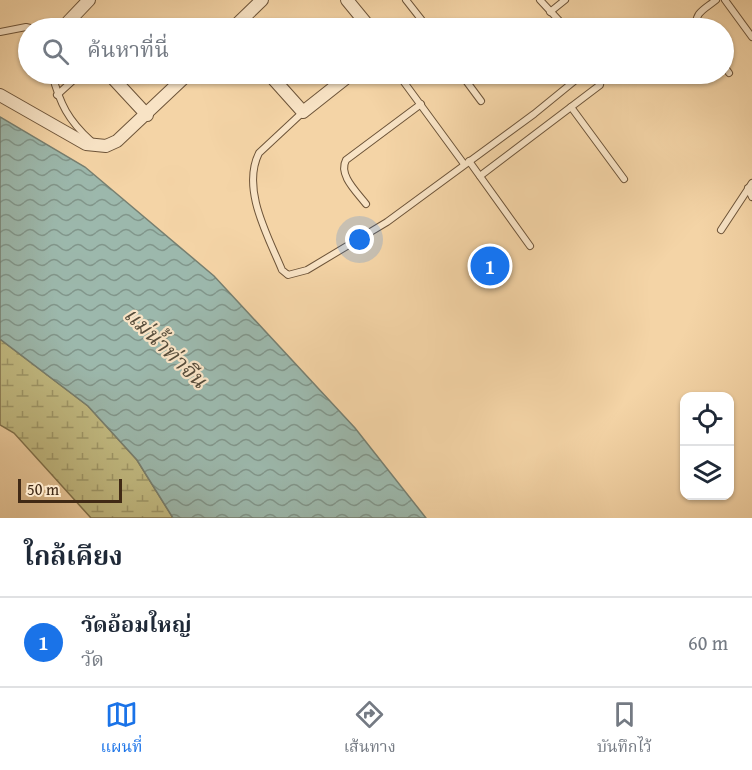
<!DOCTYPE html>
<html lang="th">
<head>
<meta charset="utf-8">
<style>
	:root { --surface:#fff; --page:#f6f6f7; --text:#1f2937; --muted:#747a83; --line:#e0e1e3; --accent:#1a73e8 }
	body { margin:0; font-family:"Gentium Book Plus","Noto Serif Thai",serif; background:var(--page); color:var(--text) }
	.controls { position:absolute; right:18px; bottom:18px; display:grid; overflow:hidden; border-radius:12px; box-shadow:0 2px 4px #0004 }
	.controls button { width:54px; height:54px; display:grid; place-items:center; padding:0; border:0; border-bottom:2px solid var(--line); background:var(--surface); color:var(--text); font:30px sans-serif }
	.scale { position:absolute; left:18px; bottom:15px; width:104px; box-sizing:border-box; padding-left:6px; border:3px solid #402915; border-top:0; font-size:16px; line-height:21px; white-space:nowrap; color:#402915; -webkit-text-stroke:4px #f8e3c5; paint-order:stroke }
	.you { position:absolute; left:360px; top:240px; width:21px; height:21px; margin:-15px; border:4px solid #fff; border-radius:50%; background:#1a73e8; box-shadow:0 0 0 9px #1a73e833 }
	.badge { display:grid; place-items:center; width:39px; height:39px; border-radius:50%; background:var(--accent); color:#fff; font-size:20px; font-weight:700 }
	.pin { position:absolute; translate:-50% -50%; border:3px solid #fff; box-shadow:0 2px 6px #0006 }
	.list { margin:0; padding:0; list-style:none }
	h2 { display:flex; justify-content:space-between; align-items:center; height:78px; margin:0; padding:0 24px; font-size:26px }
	h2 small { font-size:20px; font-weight:400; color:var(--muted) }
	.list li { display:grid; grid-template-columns:39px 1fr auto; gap:18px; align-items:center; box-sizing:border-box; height:90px; padding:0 24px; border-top:2px solid var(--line) }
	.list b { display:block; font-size:22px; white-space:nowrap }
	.list p { margin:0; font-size:20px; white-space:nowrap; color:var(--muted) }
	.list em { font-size:20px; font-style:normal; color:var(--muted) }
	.icon { flex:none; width:33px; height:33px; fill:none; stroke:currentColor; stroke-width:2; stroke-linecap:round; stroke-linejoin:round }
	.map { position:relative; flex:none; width:752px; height:518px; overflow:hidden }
	.search { position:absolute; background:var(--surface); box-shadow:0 2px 4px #0004; left:18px; right:18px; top:18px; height:66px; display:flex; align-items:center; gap:15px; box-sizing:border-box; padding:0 21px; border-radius:33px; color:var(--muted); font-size:22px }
	.sheet { height:168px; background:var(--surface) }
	nav { display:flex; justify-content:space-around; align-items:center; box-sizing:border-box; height:84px; border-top:2px solid var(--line); background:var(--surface); font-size:16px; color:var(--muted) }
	nav a { display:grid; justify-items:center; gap:3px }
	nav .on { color:var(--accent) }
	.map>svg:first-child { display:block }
</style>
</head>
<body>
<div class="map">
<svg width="752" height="518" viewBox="0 0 752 518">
	<defs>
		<pattern id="wetland-marsh" width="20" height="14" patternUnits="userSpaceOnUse" patternTransform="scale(1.5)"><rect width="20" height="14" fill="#c2bb82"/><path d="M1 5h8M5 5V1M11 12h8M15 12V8" fill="none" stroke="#9f9869"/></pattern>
		<pattern id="water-waves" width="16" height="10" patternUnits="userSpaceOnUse" patternTransform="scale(1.5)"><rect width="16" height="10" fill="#9cb8ac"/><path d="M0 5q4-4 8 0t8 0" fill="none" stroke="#81968b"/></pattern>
	</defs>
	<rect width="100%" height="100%" fill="#f4d4a6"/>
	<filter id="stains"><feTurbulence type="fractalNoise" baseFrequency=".00333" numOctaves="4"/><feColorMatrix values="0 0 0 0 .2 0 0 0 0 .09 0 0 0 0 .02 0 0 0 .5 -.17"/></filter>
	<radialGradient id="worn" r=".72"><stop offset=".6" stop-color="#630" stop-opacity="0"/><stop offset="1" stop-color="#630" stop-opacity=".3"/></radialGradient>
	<polygon fill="url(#wetland-marsh)" stroke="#81724c" stroke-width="1.5" points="0,339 88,406 137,460 173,518 91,518 14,433 0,425"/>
	<polygon fill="url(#water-waves)" stroke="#777f70" stroke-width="1.5" points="0,117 85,167 214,276 355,428 426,518 173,518 137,460 88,406 0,339"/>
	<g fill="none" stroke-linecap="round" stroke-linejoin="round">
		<defs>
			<g id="lane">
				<polyline points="406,0 428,28"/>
				<polyline points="540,0 566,28"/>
				<polyline points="725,0 752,37"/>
				<polyline points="550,12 565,0"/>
				<path d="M697 28C693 13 705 9 716 0"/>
				<polyline points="0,32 26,27 30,28"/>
				<polyline points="724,66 729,73"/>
				<path d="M52 74C60 104 68 120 91 141"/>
				<polyline points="398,74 464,164"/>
				<polyline points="461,74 481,101"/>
				<polyline points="57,95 80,74"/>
				<polyline points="571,107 624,179"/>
				<path d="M303 112 259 153C241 189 268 236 282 270L288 275 307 270 387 222 534 114 583 74"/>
				<polyline points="469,161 530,246"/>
				<polyline points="480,176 600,85 602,74"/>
				<polyline points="748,188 752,197"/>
				<path d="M366 204C357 192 338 175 346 160L421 104"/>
				<polyline points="721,230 752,183"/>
			</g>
			<g id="street">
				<polyline points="347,0 370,28"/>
				<polyline points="69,28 68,22 89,0"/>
				<polyline points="233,28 262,0"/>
				<polyline points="109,74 147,115"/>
				<polyline points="269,74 303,112 351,74"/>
				<polyline points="0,95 86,144 106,146 117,141 188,74"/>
			</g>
		</defs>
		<use href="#lane" stroke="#6d5439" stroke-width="8"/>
		<use href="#street" stroke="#6d5439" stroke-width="14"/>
		<use href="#lane" stroke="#f8e3c5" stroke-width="6"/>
		<use href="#street" stroke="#f8e3c5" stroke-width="12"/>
	</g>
	<g text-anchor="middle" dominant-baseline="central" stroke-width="4.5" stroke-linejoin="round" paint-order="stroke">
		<g font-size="22" font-style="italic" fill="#574d3b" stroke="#f8e3c5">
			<text transform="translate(166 347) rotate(44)">แม่น้ำท่าจีน</text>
		</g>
	</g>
	<rect width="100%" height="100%" filter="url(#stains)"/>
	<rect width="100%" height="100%" fill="url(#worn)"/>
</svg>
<div class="controls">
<button><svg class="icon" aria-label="locate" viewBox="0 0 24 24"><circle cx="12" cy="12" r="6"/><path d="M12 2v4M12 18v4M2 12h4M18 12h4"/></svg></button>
<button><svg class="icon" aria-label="layers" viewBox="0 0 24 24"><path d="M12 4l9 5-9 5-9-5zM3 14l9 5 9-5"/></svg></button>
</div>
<div class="scale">50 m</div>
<div class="you"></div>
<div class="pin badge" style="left:490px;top:266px">1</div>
<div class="search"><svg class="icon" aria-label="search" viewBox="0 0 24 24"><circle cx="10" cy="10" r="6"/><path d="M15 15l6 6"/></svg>ค้นหาที่นี่</div>
</div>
<section class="sheet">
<h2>ใกล้เคียง<small></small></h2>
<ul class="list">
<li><span class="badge">1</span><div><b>วัดอ้อมใหญ่</b><p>วัด</p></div><em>60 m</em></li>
</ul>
</section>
<nav>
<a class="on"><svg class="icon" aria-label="map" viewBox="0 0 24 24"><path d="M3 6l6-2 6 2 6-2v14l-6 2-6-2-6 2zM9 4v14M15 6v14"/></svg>แผนที่</a>
<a><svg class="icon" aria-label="directions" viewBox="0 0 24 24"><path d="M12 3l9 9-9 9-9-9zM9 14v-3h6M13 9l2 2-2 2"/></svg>เส้นทาง</a>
<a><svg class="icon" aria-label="saved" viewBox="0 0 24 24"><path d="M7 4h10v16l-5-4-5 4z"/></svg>บันทึกไว้</a>
</nav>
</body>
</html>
